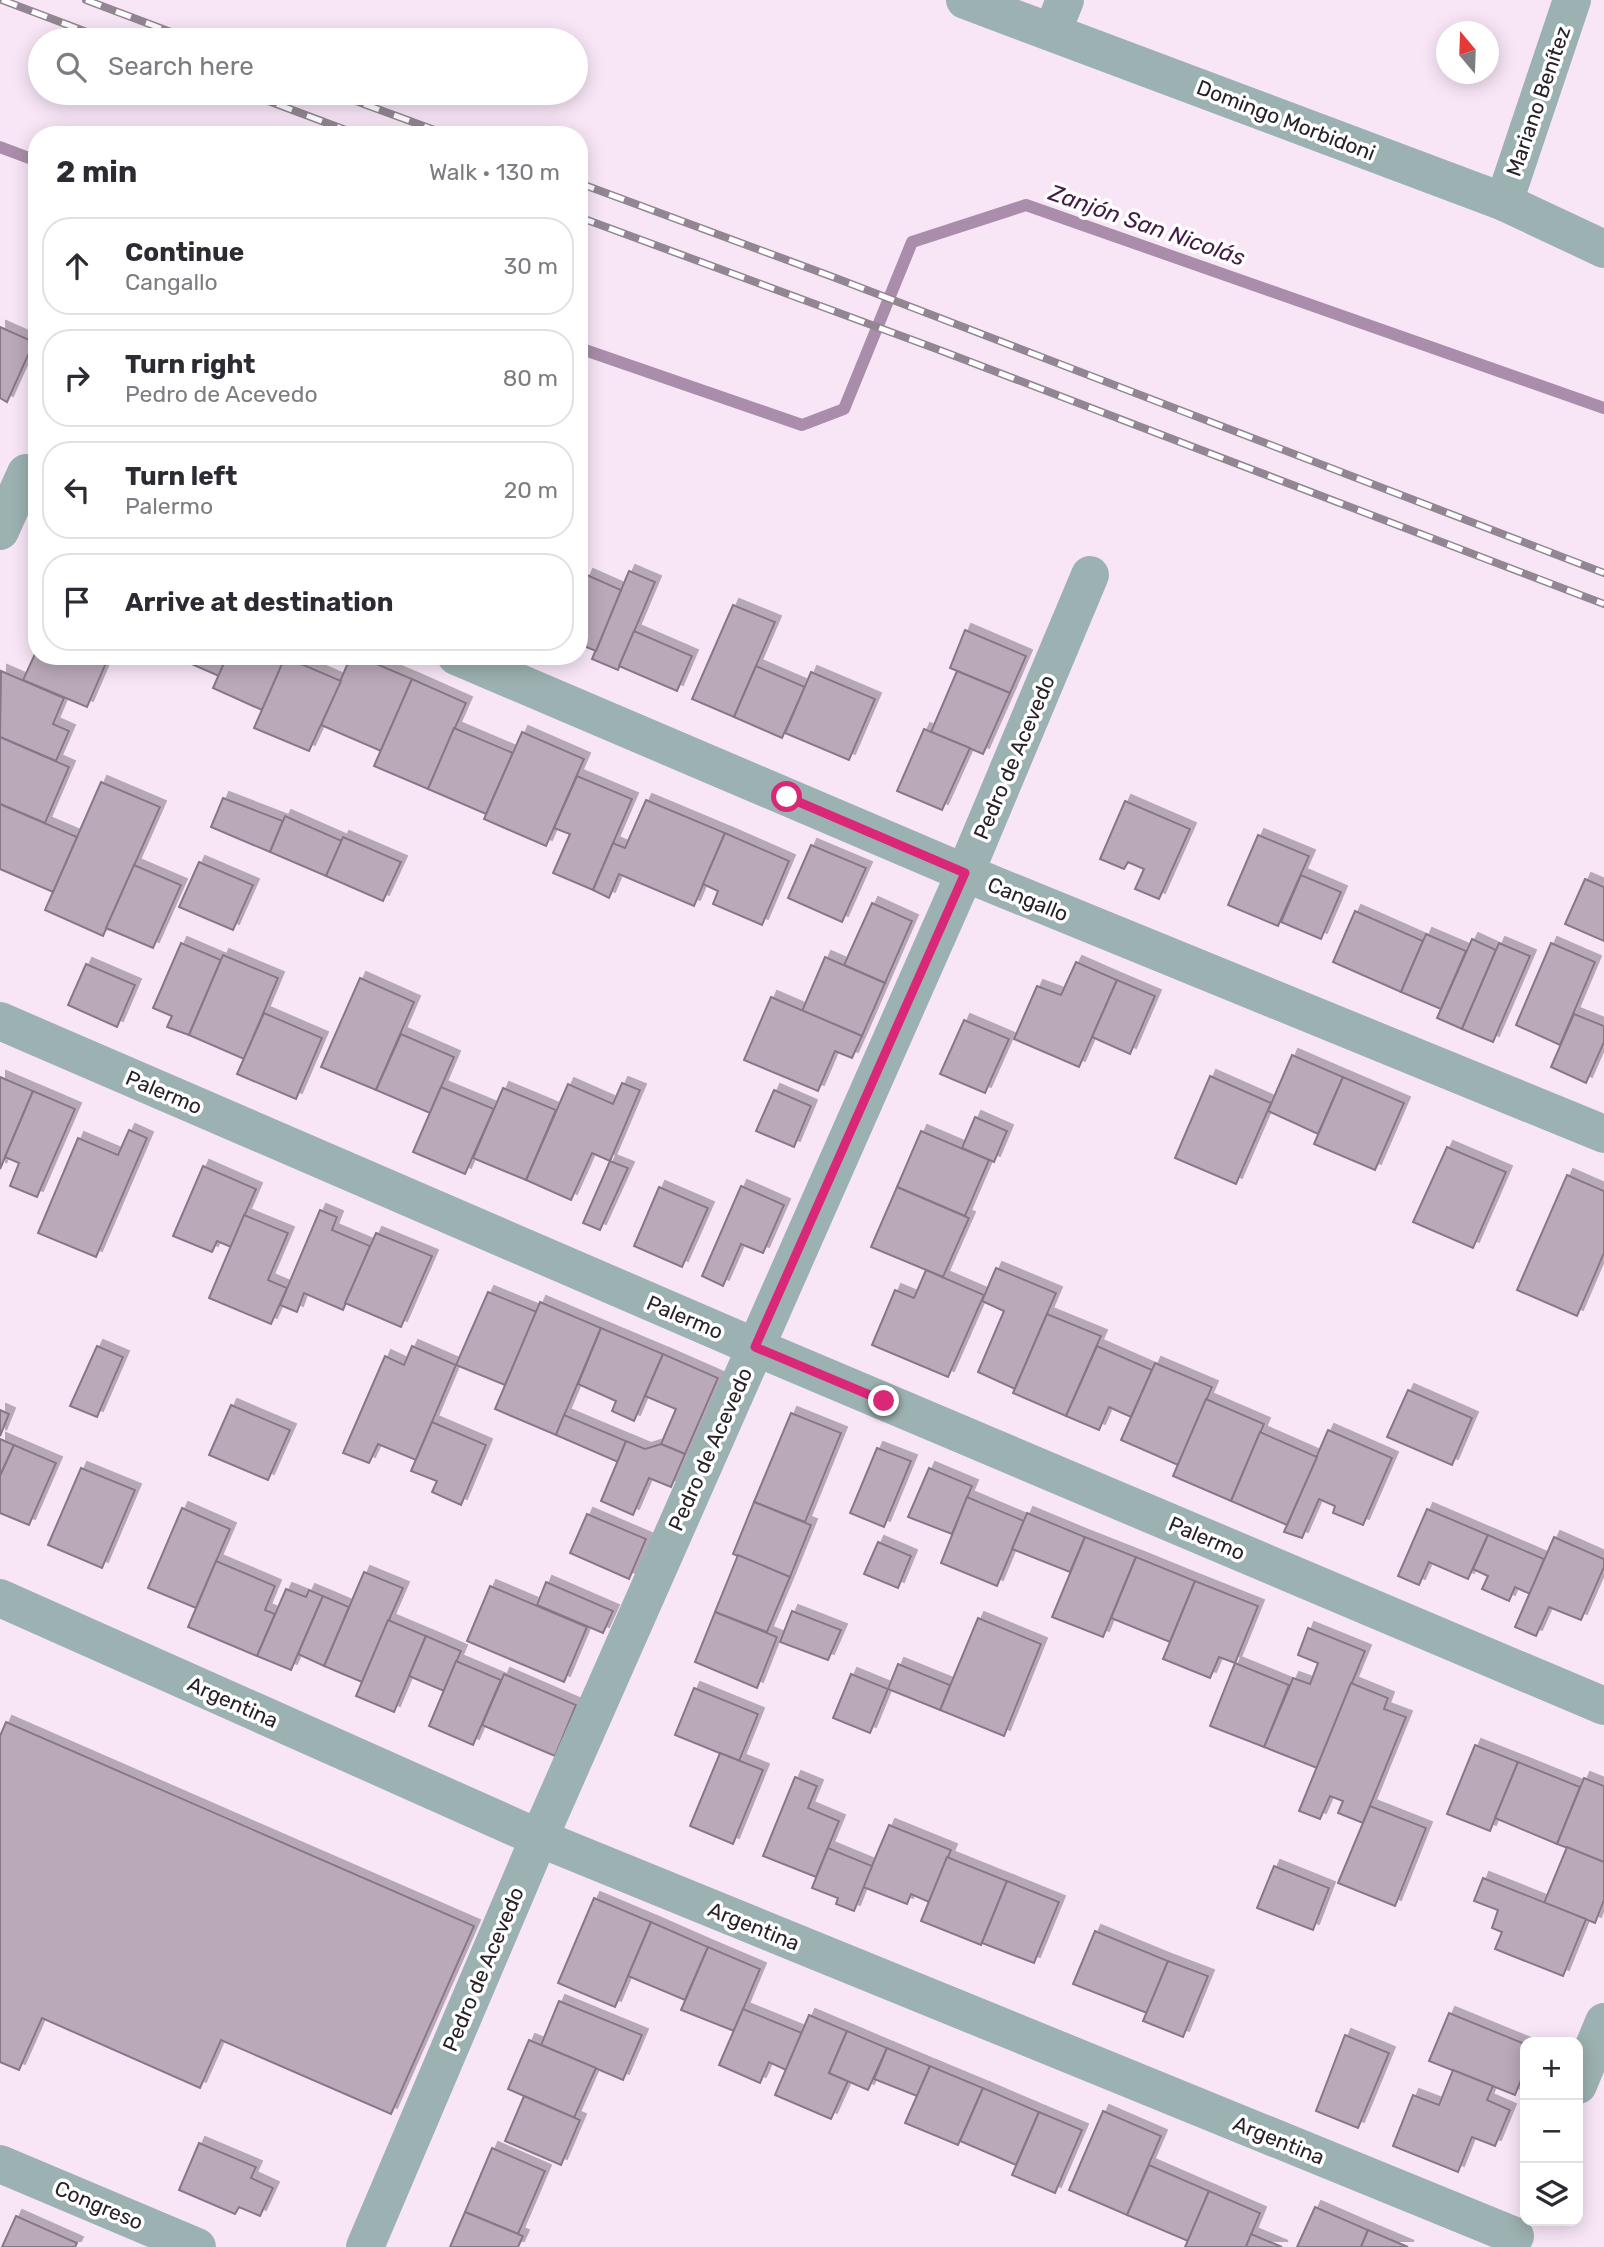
<!DOCTYPE html>
<html lang="en">
<head>
<meta charset="utf-8">
<style>
	:root { --surface:#fff; --page:#f7f7f7; --text:#2b2b33; --muted:#7c7c81; --line:#e1e1e2 }
	body { margin:0; font-family:Rubik,sans-serif; background:var(--page); color:var(--text) }
	.controls { position:absolute; right:21px; bottom:21px; display:grid; overflow:hidden; border-radius:14px; box-shadow:0 4px 18px #0003 }
	.controls button { width:63px; height:63px; display:grid; place-items:center; padding:0; border:0; border-bottom:2px solid var(--line); background:var(--surface); color:var(--text); font:35px sans-serif }
	.compass { position:absolute; left:1436px; top:21px; width:63px; height:63px; border-radius:50%; background:var(--surface); box-shadow:0 4px 18px #0003; rotate:341deg }
	.stop { position:absolute; width:21px; height:21px; margin:-16px; border:5px solid #db2777; border-radius:50%; background:#fff }
	.stop.end { background:#db2777; border-color:#fff; box-shadow:0 2px 7px #0008 }
	.list { margin:0; padding:0; list-style:none }
	h2 { display:flex; justify-content:space-between; align-items:center; height:91px; margin:0; padding:0 28px; font-size:30px }
	h2 small { font-size:23px; font-weight:400; color:var(--muted) }
	.list li { display:grid; grid-template-columns:46px 1fr auto; gap:21px; align-items:center; box-sizing:border-box; height:98px; margin:0 14px 14px; padding:0 14px; border:2px solid var(--line); border-radius:28px }
	.list b { display:block; font-size:26px; white-space:nowrap }
	.list p { margin:0; font-size:23px; white-space:nowrap; color:var(--muted) }
	.list em { font-size:23px; font-style:normal; color:var(--muted) }
	.icon { flex:none; width:38px; height:38px; fill:none; stroke:currentColor; stroke-width:2; stroke-linecap:round; stroke-linejoin:round }
	.map { position:relative; flex:none; width:1604px; height:2247px; overflow:hidden }
	.search { position:absolute; background:var(--surface); box-shadow:0 4px 18px #0003; left:28px; top:28px; width:560px; height:77px; display:flex; align-items:center; gap:18px; box-sizing:border-box; padding:0 24px; border-radius:38px; color:var(--muted); font-size:26px }
	.panel { position:absolute; background:var(--surface); box-shadow:0 4px 18px #0003; left:28px; top:126px; width:560px; height:539px; border-radius:28px }
	.map>svg:first-child { display:block }
</style>
</head>
<body>
<div class="map">
<svg width="1604" height="2247" viewBox="0 0 1604 2247">
	<defs>
		<filter id="shadow"><feDropShadow dx="6" dy="-6" stdDeviation="0" flood-color="#0004"/></filter>
	</defs>
	<rect width="100%" height="100%" fill="#f8e6f7"/>
	<g fill="none" stroke-linecap="round" stroke-linejoin="round">
		<g stroke="#aa8daa" stroke-width="12">
			<polyline points="0,147 37,161"/>
			<polyline points="579,348 802,425 844,409 912,242 1026,205 1604,408"/>
		</g>
	</g>
	<g fill="#baa9b9" stroke="#877787" stroke-width="2" filter="url(#shadow)">
		<polygon points="0,327 34,342 7,402 0,398"/>
		<polygon points="629,571 655,582 618,670 592,659"/>
		<polygon points="587,575 621,590 596,651 579,644 579,594"/>
		<polygon points="733,605 775,622 734,717 692,699"/>
		<polygon points="965,630 1026,656 1010,693 950,668"/>
		<polygon points="634,631 692,656 677,691 619,666"/>
		<polygon points="35,654 45,658 109,656 87,707 23,680"/>
		<polygon points="173,656 227,656 219,676"/>
		<polygon points="227,656 286,656 262,710 213,688"/>
		<polygon points="351,656 358,656 412,679 381,751 321,725"/>
		<polygon points="285,657 341,681 309,751 254,728"/>
		<polygon points="756,666 805,687 782,738 734,717"/>
		<polygon points="1,671 64,698 53,724 69,731 56,761 0,737"/>
		<polygon points="957,671 1010,693 983,754 931,732"/>
		<polygon points="811,672 875,699 849,760 785,733"/>
		<polygon points="412,679 466,703 428,789 374,766"/>
		<polygon points="454,728 513,753 486,814 428,789"/>
		<polygon points="924,729 970,748 942,810 897,791"/>
		<polygon points="522,732 584,759 546,846 484,819"/>
		<polygon points="0,737 69,767 45,823 0,804"/>
		<polygon points="577,776 632,799 593,890 553,873 570,834 554,828"/>
		<polygon points="101,782 160,807 103,936 45,910"/>
		<polygon points="223,798 283,821 270,852 211,827"/>
		<polygon points="646,800 725,833 694,906 619,874 609,898 593,890 613,843 625,848"/>
		<polygon points="1125,801 1190,829 1159,899 1135,889 1144,869 1128,862 1124,869 1100,859"/>
		<polygon points="0,804 77,837 53,892 0,869"/>
		<polygon points="285,816 342,841 326,876 270,852"/>
		<polygon points="725,833 789,861 762,925 713,904 718,891 703,884"/>
		<polygon points="1258,835 1309,856 1278,926 1228,905"/>
		<polygon points="343,837 401,862 383,901 326,876"/>
		<polygon points="811,845 866,868 842,922 788,898"/>
		<polygon points="199,862 253,885 233,930 179,907"/>
		<polygon points="134,865 181,885 153,948 106,928"/>
		<polygon points="1301,875 1341,892 1321,939 1281,922"/>
		<polygon points="1585,879 1604,887 1604,941 1565,924"/>
		<polygon points="872,903 912,921 885,983 844,965"/>
		<polygon points="1355,911 1423,941 1401,992 1333,962"/>
		<polygon points="1426,934 1466,951 1441,1009 1401,992"/>
		<polygon points="1472,939 1496,950 1462,1029 1437,1018"/>
		<polygon points="181,943 221,960 189,1035 167,1027 172,1016 153,1008"/>
		<polygon points="1499,943 1530,956 1493,1042 1462,1029"/>
		<polygon points="1551,943 1595,962 1560,1045 1516,1025"/>
		<polygon points="223,955 278,978 244,1059 189,1035"/>
		<polygon points="825,957 885,983 862,1036 802,1011"/>
		<polygon points="1076,962 1117,980 1079,1067 1014,1039 1037,986 1061,995"/>
		<polygon points="86,964 135,985 117,1027 68,1005"/>
		<polygon points="360,978 414,1002 376,1090 321,1067"/>
		<polygon points="1117,980 1155,996 1130,1054 1092,1037"/>
		<polygon points="771,997 862,1036 852,1058 835,1051 818,1091 744,1060"/>
		<polygon points="264,1013 322,1038 296,1099 237,1074"/>
		<polygon points="1574,1014 1604,1026 1604,1042 1586,1083 1551,1067"/>
		<polygon points="964,1020 1009,1039 985,1093 940,1074"/>
		<polygon points="401,1034 454,1057 430,1113 376,1090"/>
		<polygon points="1292,1055 1343,1077 1318,1134 1268,1111"/>
		<polygon points="1210,1076 1271,1103 1236,1184 1175,1158"/>
		<polygon points="0,1077 33,1091 0,1169"/>
		<polygon points="1343,1077 1404,1103 1375,1170 1314,1144"/>
		<polygon points="622,1083 640,1090 610,1161 592,1153 571,1200 526,1180 568,1084 613,1104"/>
		<polygon points="441,1087 494,1109 465,1174 413,1152"/>
		<polygon points="503,1088 556,1110 526,1180 473,1158"/>
		<polygon points="774,1090 811,1106 794,1147 756,1131"/>
		<polygon points="33,1091 75,1109 37,1197 10,1186 19,1163 5,1157"/>
		<polygon points="975,1117 1007,1131 994,1162 962,1148"/>
		<polygon points="129,1130 147,1138 96,1257 38,1233 78,1138 118,1155"/>
		<polygon points="921,1131 989,1160 965,1216 897,1187"/>
		<polygon points="1447,1147 1506,1172 1473,1248 1413,1222"/>
		<polygon points="610,1161 628,1168 600,1230 583,1223"/>
		<polygon points="203,1166 256,1189 231,1247 217,1241 212,1252 173,1236"/>
		<polygon points="1567,1175 1604,1191 1604,1253 1577,1316 1517,1290"/>
		<polygon points="741,1186 784,1205 763,1253 741,1244 723,1286 702,1276"/>
		<polygon points="659,1187 708,1208 682,1267 634,1246"/>
		<polygon points="897,1187 969,1218 943,1277 871,1247"/>
		<polygon points="320,1210 337,1217 332,1230 370,1246 343,1310 304,1293 297,1312 280,1305"/>
		<polygon points="244,1215 288,1233 268,1280 287,1288 271,1324 209,1298"/>
		<polygon points="376,1233 432,1256 401,1327 345,1303"/>
		<polygon points="996,1268 1056,1293 1015,1389 978,1372 1004,1311 982,1301"/>
		<polygon points="926,1270 984,1295 948,1377 872,1345 895,1290 914,1298"/>
		<polygon points="488,1292 537,1312 505,1385 456,1365"/>
		<polygon points="540,1302 601,1328 556,1435 495,1409"/>
		<polygon points="1047,1314 1101,1336 1066,1416 1013,1393"/>
		<polygon points="601,1328 663,1354 634,1421 612,1411 616,1401 578,1384"/>
		<polygon points="97,1346 123,1357 97,1417 70,1406"/>
		<polygon points="412,1346 456,1365 416,1460 378,1444 369,1463 343,1453 385,1356 404,1365"/>
		<polygon points="1097,1346 1152,1370 1131,1417 1109,1407 1099,1430 1066,1416"/>
		<polygon points="663,1354 718,1378 685,1454 661,1444 676,1409 645,1396"/>
		<polygon points="1155,1363 1212,1387 1178,1465 1121,1440"/>
		<polygon points="1408,1390 1472,1418 1452,1465 1387,1437"/>
		<polygon points="1206,1399 1264,1424 1231,1501 1173,1476"/>
		<polygon points="231,1405 290,1430 268,1480 209,1455"/>
		<polygon points="0,1410 9,1414 0,1436"/>
		<polygon points="791,1413 841,1433 805,1522 754,1502"/>
		<polygon points="564,1415 626,1441 618,1462 556,1435"/>
		<polygon points="432,1422 486,1445 461,1505 432,1492 437,1481 411,1471"/>
		<polygon points="1328,1430 1392,1458 1363,1525 1333,1513 1335,1506 1319,1499 1302,1538 1284,1532"/>
		<polygon points="1260,1432 1317,1457 1287,1525 1231,1501"/>
		<polygon points="0,1439 14,1445 0,1476"/>
		<polygon points="626,1441 645,1449 661,1444 685,1454 671,1487 649,1478 633,1515 601,1501"/>
		<polygon points="14,1445 56,1463 29,1525 0,1513 0,1476"/>
		<polygon points="877,1448 911,1461 884,1527 850,1513"/>
		<polygon points="81,1468 135,1490 102,1568 48,1545"/>
		<polygon points="929,1468 972,1486 952,1534 908,1517"/>
		<polygon points="967,1497 1024,1521 997,1586 941,1563"/>
		<polygon points="754,1502 811,1525 790,1577 733,1554"/>
		<polygon points="182,1508 230,1529 196,1608 148,1588"/>
		<polygon points="1427,1509 1488,1535 1468,1579 1429,1562 1419,1585 1398,1576"/>
		<polygon points="1027,1513 1085,1537 1070,1572 1012,1549"/>
		<polygon points="587,1514 646,1539 629,1579 570,1553"/>
		<polygon points="1488,1535 1544,1559 1530,1594 1515,1587 1509,1601 1482,1589 1488,1576 1473,1569"/>
		<polygon points="1085,1537 1136,1557 1103,1637 1052,1617"/>
		<polygon points="1554,1537 1604,1559 1604,1567 1581,1620 1549,1607 1536,1636 1515,1627"/>
		<polygon points="878,1542 911,1556 898,1588 864,1574"/>
		<polygon points="738,1555 790,1577 767,1632 715,1612"/>
		<polygon points="1136,1557 1195,1581 1170,1642 1111,1618"/>
		<polygon points="216,1561 275,1586 265,1610 275,1614 257,1656 188,1627"/>
		<polygon points="364,1572 403,1588 362,1682 324,1666"/>
		<polygon points="1195,1581 1258,1606 1235,1663 1219,1657 1210,1678 1163,1659"/>
		<polygon points="546,1582 613,1611 603,1633 537,1605"/>
		<polygon points="490,1586 587,1627 564,1682 467,1641"/>
		<polygon points="286,1589 306,1597 309,1590 323,1596 291,1670 257,1656"/>
		<polygon points="323,1596 349,1607 324,1666 298,1654"/>
		<polygon points="792,1611 841,1630 828,1660 780,1642"/>
		<polygon points="715,1612 777,1637 757,1688 695,1662"/>
		<polygon points="978,1618 1041,1644 1004,1736 940,1710"/>
		<polygon points="388,1620 426,1636 394,1712 356,1696"/>
		<polygon points="1308,1628 1365,1651 1317,1768 1264,1747 1293,1678 1310,1684 1318,1663 1298,1655"/>
		<polygon points="426,1636 461,1651 444,1691 409,1676"/>
		<polygon points="456,1661 501,1680 473,1745 429,1726"/>
		<polygon points="1235,1663 1289,1685 1264,1747 1210,1726"/>
		<polygon points="898,1664 950,1685 940,1710 888,1689"/>
		<polygon points="504,1674 576,1705 555,1756 482,1725"/>
		<polygon points="851,1674 888,1689 870,1733 833,1718"/>
		<polygon points="1351,1683 1388,1698 1384,1709 1406,1717 1363,1823 1338,1813 1343,1801 1330,1796 1320,1819 1299,1811"/>
		<polygon points="694,1688 758,1714 739,1761 675,1735"/>
		<polygon points="6,1722 474,1926 391,2114 221,2040 200,2088 42,2018 19,2070 0,2062 0,1736"/>
		<polygon points="1475,1745 1518,1762 1490,1831 1447,1814"/>
		<polygon points="720,1753 763,1770 733,1844 690,1826"/>
		<polygon points="1518,1762 1580,1787 1557,1844 1495,1818"/>
		<polygon points="795,1777 817,1786 808,1808 839,1821 816,1877 763,1856"/>
		<polygon points="1584,1778 1604,1786 1604,1862 1557,1844"/>
		<polygon points="1370,1806 1426,1828 1395,1906 1338,1883"/>
		<polygon points="889,1825 951,1850 929,1902 911,1894 907,1904 863,1887"/>
		<polygon points="1567,1847 1604,1862 1604,1900 1595,1923 1544,1903"/>
		<polygon points="828,1848 872,1866 854,1911 836,1904 838,1898 812,1888"/>
		<polygon points="947,1857 1007,1881 981,1945 921,1921"/>
		<polygon points="1274,1866 1329,1888 1313,1930 1257,1908"/>
		<polygon points="1483,1878 1586,1919 1563,1976 1495,1949 1502,1932 1492,1928 1498,1910 1474,1901"/>
		<polygon points="1007,1881 1059,1902 1034,1963 982,1943"/>
		<polygon points="594,1898 651,1922 615,2007 558,1983"/>
		<polygon points="651,1922 708,1947 685,2000 628,1976"/>
		<polygon points="1095,1931 1168,1961 1147,2013 1073,1984"/>
		<polygon points="708,1947 760,1969 734,2031 681,2010"/>
		<polygon points="1168,1961 1208,1976 1183,2037 1143,2021"/>
		<polygon points="559,2001 642,2035 623,2080 541,2045"/>
		<polygon points="743,2009 802,2033 786,2070 769,2062 760,2083 719,2065"/>
		<polygon points="1449,2013 1525,2044 1525,2070 1515,2095 1429,2061"/>
		<polygon points="809,2015 847,2031 829,2073 848,2081 831,2119 775,2095"/>
		<polygon points="847,2031 887,2048 868,2090 829,2073"/>
		<polygon points="1345,2035 1389,2053 1358,2128 1316,2111"/>
		<polygon points="529,2040 596,2068 574,2118 508,2089"/>
		<polygon points="887,2048 930,2066 917,2096 874,2079"/>
		<polygon points="930,2066 983,2088 958,2145 905,2123"/>
		<polygon points="1453,2070 1493,2086 1487,2100 1510,2110 1495,2146 1472,2137 1458,2172 1393,2146 1413,2095 1439,2105"/>
		<polygon points="983,2088 1039,2112 1016,2165 960,2141"/>
		<polygon points="524,2096 580,2120 561,2165 505,2141"/>
		<polygon points="1103,2111 1161,2136 1127,2215 1069,2190"/>
		<polygon points="1039,2112 1082,2130 1055,2193 1012,2175"/>
		<polygon points="199,2143 256,2167 251,2178 273,2188 260,2216 239,2207 235,2214 179,2190"/>
		<polygon points="492,2148 545,2171 518,2234 465,2212"/>
		<polygon points="1149,2165 1209,2191 1188,2241 1127,2215"/>
		<polygon points="1209,2191 1260,2213 1246,2247 1185,2247"/>
		<polygon points="1315,2207 1368,2230 1361,2247 1297,2247"/>
		<polygon points="465,2212 523,2236 518,2247 450,2247"/>
		<polygon points="16,2216 77,2243 75,2247 2,2247"/>
		<polygon points="1368,2230 1408,2247 1361,2247"/>
		<polygon points="1251,2234 1282,2247 1246,2247"/>
	</g>
	<g fill="none" stroke-linecap="round" stroke-linejoin="round">
		<g stroke="#9cb1b1" stroke-width="38">
			<polyline points="965,0 1504,202 1604,249"/>
			<polyline points="1052,32 1065,0"/>
			<polyline points="1504,202 1572,0"/>
			<polyline points="0,531 26,473"/>
			<polyline points="456,656 965,873 1604,1134"/>
			<polyline points="0,1021 755,1347 1604,1706"/>
			<polyline points="0,1598 539,1838 1515,2236"/>
			<polyline points="1578,2085 1604,2022"/>
			<polyline points="0,2164 197,2247"/>
			<polyline points="365,2247 539,1838 965,873 1090,575"/>
		</g>
		<defs>
			<g id="rail">
				<polyline points="2,0 108,40"/>
				<polyline points="86,0 192,40"/>
				<polyline points="247,93 359,135"/>
				<polyline points="334,93 448,135"/>
				<polyline points="579,183 833,277 1604,573"/>
				<polyline points="579,217 934,348 1604,604"/>
			</g>
		</defs>
		<use href="#rail" stroke="#928692" stroke-width="8"/>
		<use href="#rail" stroke="#fff" stroke-width="5" stroke-dasharray="16" stroke-linecap="butt"/>
	</g>
	<g fill="none" stroke-linecap="round" stroke-linejoin="round">
		<polyline stroke="#db2777" stroke-width="9" points="787,797 965,873 755,1347 884,1401"/>
	</g>
	<g text-anchor="middle" dominant-baseline="central" stroke-width="7" stroke-linejoin="round" paint-order="stroke">
		<g font-size="21" fill="#282228" stroke="#fff">
			<text transform="translate(1538 101) rotate(-71)">Mariano Benítez</text>
			<text transform="translate(1286 120) rotate(21)">Domingo Morbidoni</text>
			<text transform="translate(1014 757) rotate(-67)">Pedro de Acevedo</text>
			<text transform="translate(1028 899) rotate(22)">Cangallo</text>
			<text transform="translate(164 1092) rotate(23)">Palermo</text>
			<text transform="translate(685 1317) rotate(23)">Palermo</text>
			<text transform="translate(710 1449) rotate(-66)">Pedro de Acevedo</text>
			<text transform="translate(1207 1538) rotate(23)">Palermo</text>
			<text transform="translate(233 1702) rotate(24)">Argentina</text>
			<text transform="translate(754 1926) rotate(22)">Argentina</text>
			<text transform="translate(483 1969) rotate(-67)">Pedro de Acevedo</text>
			<text transform="translate(1279 2140) rotate(22)">Argentina</text>
			<text transform="translate(99 2205) rotate(23)">Congreso</text>
		</g>
		<g font-size="23" font-style="italic" fill="#431c43" stroke="#fff">
			<text transform="translate(1147 225) rotate(19)">Zanjón San Nicolás</text>
		</g>
	</g>
</svg>
<div class="controls">
<button>+</button>
<button>−</button>
<button><svg class="icon" aria-label="layers" viewBox="0 0 24 24"><path d="M12 4l9 5-9 5-9-5zM3 14l9 5 9-5"/></svg></button>
</div>
<svg class="compass" viewBox="-18 -18 36 36"><path d="M0-13l5 13h-10z" fill="#e53935"/><path d="M0 13l5-13h-10z" fill="#7c7c81"/></svg>
<div class="stop" style="left:787px;top:797px"></div>
<div class="stop end" style="left:884px;top:1401px"></div>
<div class="search"><svg class="icon" aria-label="search" viewBox="0 0 24 24"><circle cx="10" cy="10" r="6"/><path d="M15 15l6 6"/></svg>Search here</div>
<section class="panel">
<h2>2 min<small>Walk · 130 m</small></h2>
<ul class="list">
<li><svg class="icon" aria-label="ahead" viewBox="0 0 24 24"><path d="M12 20V5M6 11l6-6 6 6"/></svg><div><b>Continue</b><p>Cangallo</p></div><em>30 m</em></li>
<li><svg class="icon" aria-label="right" viewBox="0 0 24 24"><path d="M7 20v-9h11M14 6l5 5-5 5"/></svg><div><b>Turn right</b><p>Pedro de Acevedo</p></div><em>80 m</em></li>
<li><svg class="icon" aria-label="left" viewBox="0 0 24 24"><path d="M17 20v-9H6M10 6l-5 5 5 5"/></svg><div><b>Turn left</b><p>Palermo</p></div><em>20 m</em></li>
<li><svg class="icon" aria-label="arrive" viewBox="0 0 24 24"><path d="M6 21V4h12l-3 4 3 4H6"/></svg><div><b>Arrive at destination</b></div></li>
</ul>
</section>
</div>
</body>
</html>
